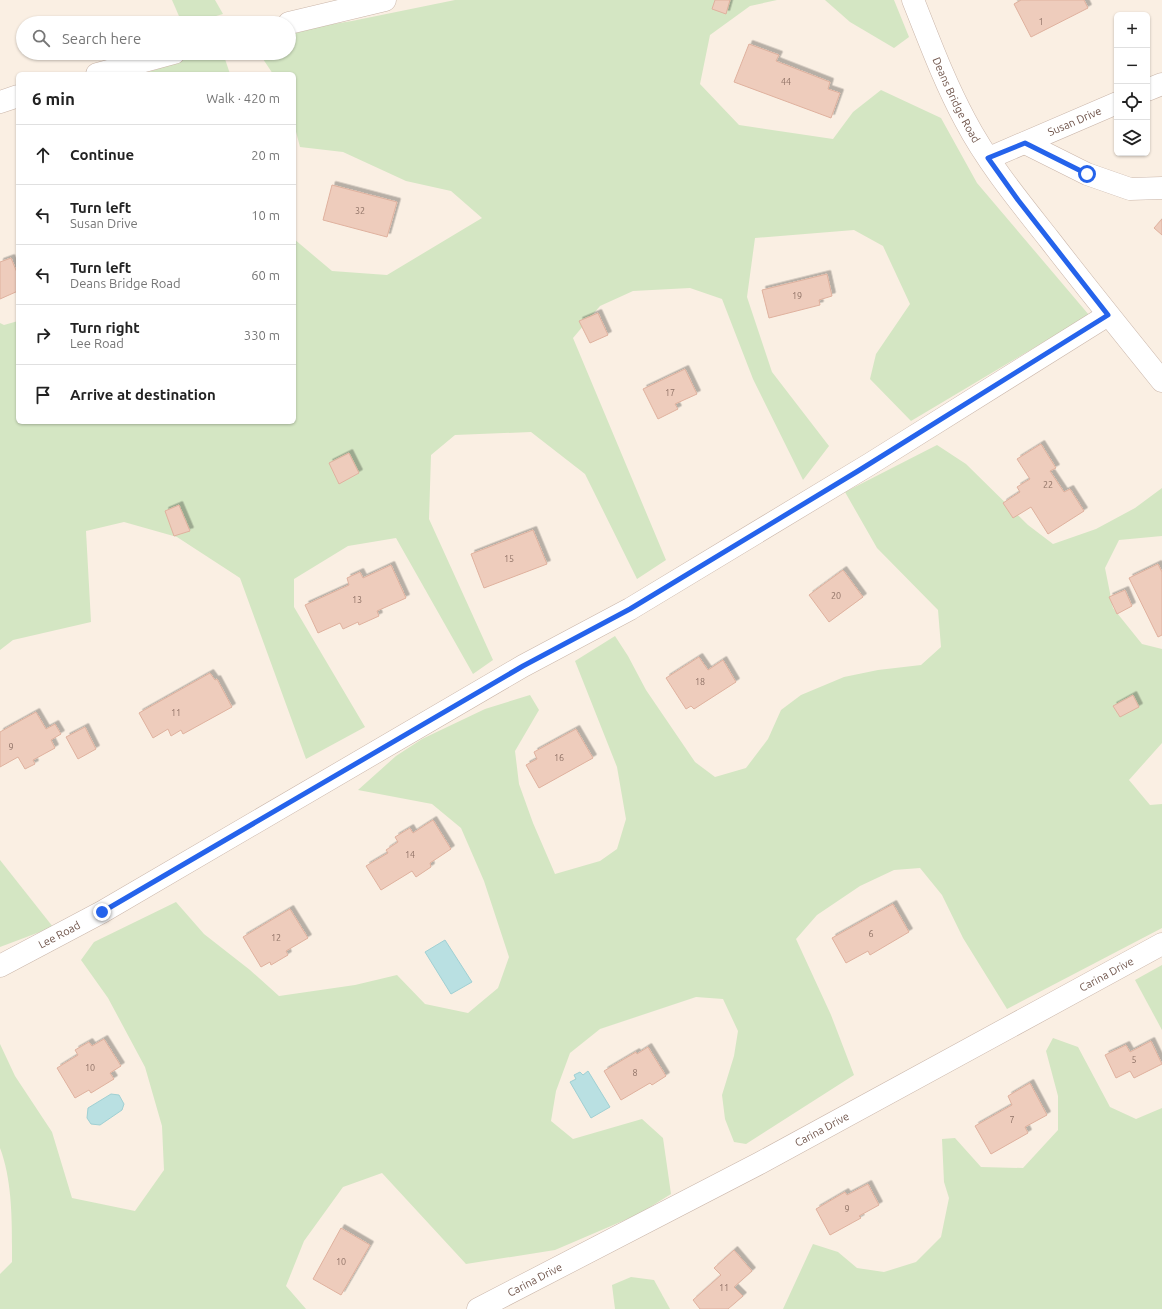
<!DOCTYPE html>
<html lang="en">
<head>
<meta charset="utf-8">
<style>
	:root { --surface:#fff; --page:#f6f6f6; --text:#222; --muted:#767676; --line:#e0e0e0 }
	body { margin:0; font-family:Ubuntu,sans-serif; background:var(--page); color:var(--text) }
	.controls { position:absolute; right:12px; top:12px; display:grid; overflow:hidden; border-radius:6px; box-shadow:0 1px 3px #0004 }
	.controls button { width:36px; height:36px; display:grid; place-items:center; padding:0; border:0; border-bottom:1px solid var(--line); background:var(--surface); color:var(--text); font:20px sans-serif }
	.stop { position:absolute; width:12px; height:12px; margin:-9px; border:3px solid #2563eb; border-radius:50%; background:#fff }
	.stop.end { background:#2563eb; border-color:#fff; box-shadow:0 1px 4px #0008 }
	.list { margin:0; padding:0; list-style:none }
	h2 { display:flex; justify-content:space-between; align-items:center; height:52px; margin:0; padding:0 16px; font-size:17px }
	h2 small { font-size:13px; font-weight:400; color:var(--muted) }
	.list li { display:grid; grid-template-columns:26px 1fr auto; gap:12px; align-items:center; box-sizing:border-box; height:60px; padding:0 16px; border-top:1px solid var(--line) }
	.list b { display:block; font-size:15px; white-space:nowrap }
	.list p { margin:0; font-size:13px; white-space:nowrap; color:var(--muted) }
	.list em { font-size:13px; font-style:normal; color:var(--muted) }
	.icon { flex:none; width:22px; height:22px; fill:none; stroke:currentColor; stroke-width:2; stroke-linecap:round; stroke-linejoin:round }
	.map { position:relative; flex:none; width:1162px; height:1309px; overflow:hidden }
	.search { position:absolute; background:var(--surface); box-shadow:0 1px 3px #0004; left:16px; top:16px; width:280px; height:44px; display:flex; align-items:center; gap:10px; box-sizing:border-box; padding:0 14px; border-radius:22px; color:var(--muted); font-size:15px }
	.panel { position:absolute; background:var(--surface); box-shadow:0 1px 3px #0004; left:16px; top:72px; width:280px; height:352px; border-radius:6px }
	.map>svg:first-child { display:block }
</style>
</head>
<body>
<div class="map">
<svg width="1162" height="1309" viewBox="0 0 1162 1309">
	<defs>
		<filter id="shadow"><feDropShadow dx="3.5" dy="-3.5" stdDeviation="0" flood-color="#0004"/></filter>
	</defs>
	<rect width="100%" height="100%" fill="#faefe3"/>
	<g fill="#d4e6c3">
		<polygon points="172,0 215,0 223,14 192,23 182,23"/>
		<polygon points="455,0 777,0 750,6 710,35 700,84 739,125 833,139 853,112 881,90 941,118 977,183 1089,315 911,421 870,379 876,354 910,304 883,246 854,230 755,238 747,297 772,372 829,446 803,480 753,379 722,299 690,288 633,291 600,306 573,338 666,560 637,579 585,474 531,432 455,435 431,455 429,519 493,660 473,674 396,538 348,546 294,579 294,607 365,727 306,759 240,578 177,537 124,522 86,531 91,622 13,640 0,650 0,323 4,325 18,321 18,422 294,422 294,239 332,271 387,275 482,218 451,191 406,181 343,152 300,147 294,124 294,74 273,74 259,53 289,53 289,31 352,21"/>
		<polygon points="825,0 894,0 909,37 894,48 850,22"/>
		<polygon points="203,53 223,53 230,74 143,74"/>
		<path d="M937 445 966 464 1028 525 1053 544 1096 529 1135 508 1162 488V536L1119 540 1105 568 1113 608 1142 644 1162 649V743L1129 780 1150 805 1162 804V928L1007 1009 963 938 942 895 920 868 894 870 860 886 817 915 796 939 831 1015 854 1075 746 1144 734 1142 725 1119 722 1095 734 1056 738 1031 723 999 696 997 600 1029 570 1053 556 1091 551 1121 573 1139 642 1119 663 1138 671 1194 639 1214 555 1250 466 1264 382 1173 343 1187 304 1241 286 1286 306 1309H0V1274L12 1262C12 1226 13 1182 0 1148V1044L15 1076 52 1132 72 1198 135 1211 164 1170 162 1126 145 1067 108 998 81 960 94 942 176 902 204 934 250 970 279 996 355 985 397 975 425 1004 468 1013 498 988 509 957 484 881 461 828 432 804 358 790 396 756 422 739 485 709 530 695 539 710 515 751 519 784 533 823 555 874 600 861 617 849 626 819 617 767 575 661 615 636 628 656 646 690 695 762 715 777 746 768 768 739 781 710 801 695 844 677 878 670 921 665 941 647 938 610 877 548 845 492Z"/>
		<polygon points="0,860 53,927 0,947"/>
		<polygon points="1162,965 1162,1030 1135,980"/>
		<polygon points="1053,1038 1078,1047 1110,1107 1136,1119 1162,1108 1162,1309 783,1309 813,1244 838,1252 857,1268 884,1272 916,1262 941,1237 949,1198 944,1182 942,1139 955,1138 981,1167 1023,1168 1058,1130 1058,1096 1046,1051"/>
		<polygon points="631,1277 654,1280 670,1309 615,1309 612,1285"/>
	</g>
	<g fill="#b9e0e2" stroke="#a0d0d3">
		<polygon points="445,940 472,982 451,994 425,952"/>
		<polygon points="588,1071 610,1107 591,1118 570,1082 576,1079 574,1075 580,1072 583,1075"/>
		<polygon points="111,1094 119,1095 124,1104 122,1110 100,1125 91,1124 87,1118 88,1108"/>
	</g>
	<g fill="#eeccbc" stroke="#dfb19e" filter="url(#shadow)">
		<polygon points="715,0 730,0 726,14 712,9"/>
		<polygon points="1021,0 1084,0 1088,8 1031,37 1014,4"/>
		<polygon points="749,44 779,55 776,61 830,82 828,89 840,93 831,118 734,82"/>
		<polygon points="332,185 397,202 387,237 323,220"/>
		<polygon points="1162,219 1162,235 1154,228"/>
		<polygon points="11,258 18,275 18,291 0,299 0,262"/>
		<polygon points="827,274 832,296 819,300 820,305 769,318 762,290"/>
		<polygon points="598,313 608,335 590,343 579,321"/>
		<polygon points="685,369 697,394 675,404 678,409 658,419 643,389"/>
		<polygon points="1041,444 1056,468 1050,471 1064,492 1070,489 1084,511 1048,534 1031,507 1013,518 1003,503 1020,492 1017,487 1030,479 1017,459"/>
		<polygon points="349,453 359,473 339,484 329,463"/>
		<polygon points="179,505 190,531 174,536 165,511"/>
		<polygon points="533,530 547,564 484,588 471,554"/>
		<polygon points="1158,564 1162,572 1162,635 1158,637 1129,578"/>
		<polygon points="391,565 406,598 377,611 379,616 359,625 358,622 343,629 340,623 318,633 305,605 349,585 347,578 360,572 363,578"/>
		<polygon points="843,570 863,597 829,622 809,595"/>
		<polygon points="1125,590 1132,606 1117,614 1109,597"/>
		<polygon points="699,657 708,670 723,660 736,682 694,709 691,706 686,709 666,678"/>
		<polygon points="210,673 215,680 217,679 232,707 183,734 181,730 171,736 168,729 153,738 139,713"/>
		<polygon points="1133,695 1139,707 1120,717 1113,706"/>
		<polygon points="36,712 46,729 55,724 61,734 51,740 55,748 33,760 35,764 25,769 18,757 0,767 0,732"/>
		<polygon points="85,727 96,749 78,759 66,737"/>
		<polygon points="576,729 593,758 539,788 526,765 537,759 534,752"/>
		<polygon points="433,820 451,849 430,863 431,867 416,877 412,871 381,890 366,866 388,853 386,850 398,842 395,837 410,828 413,833"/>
		<polygon points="893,904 909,932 870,955 868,951 846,963 832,938"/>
		<polygon points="290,909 308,938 286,951 288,955 271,965 270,962 261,967 243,937"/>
		<polygon points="104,1039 121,1066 110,1073 114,1079 91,1093 89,1090 75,1098 57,1068 78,1055 75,1050 89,1042 92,1046"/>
		<polygon points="1151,1041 1162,1064 1134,1078 1130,1071 1116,1078 1105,1055 1126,1045 1130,1052"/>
		<polygon points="648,1047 666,1076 652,1085 650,1083 621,1100 604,1071 636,1052 637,1054"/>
		<polygon points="1030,1083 1047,1115 1025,1127 1028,1133 991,1154 975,1126 1012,1105 1008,1096"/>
		<polygon points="868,1184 879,1205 859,1216 861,1218 830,1235 816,1209 845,1192 847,1195"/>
		<polygon points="341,1228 370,1245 341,1295 313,1279"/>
		<polygon points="734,1250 752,1271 734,1287 743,1296 728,1309 700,1309 693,1300 721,1275 714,1268"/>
	</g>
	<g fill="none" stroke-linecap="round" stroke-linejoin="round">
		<defs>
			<g id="minor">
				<path id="s1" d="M913 0C929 40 944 81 965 120 987 162 1019 201 1049 239 1086 287 1124 334 1162 381"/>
				<polyline points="289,23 385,0"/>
				<polyline points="97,74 174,53"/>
				<polyline points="1147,90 1162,84"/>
				<polyline points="0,102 18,96"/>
				<polyline points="1025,143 1087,174 1130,189 1162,188"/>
				<path id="s2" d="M989 158 1117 103"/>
				<path id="s3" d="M0 966 102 912 523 666 630 609 870 464 1108 315"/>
				<path id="s4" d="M478 1309 760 1163 1162 944"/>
			</g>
		</defs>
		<use href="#minor" stroke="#cab6aa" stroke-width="23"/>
		<use href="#minor" stroke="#fff" stroke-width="22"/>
	</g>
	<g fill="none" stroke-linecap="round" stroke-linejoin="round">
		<polyline stroke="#2563eb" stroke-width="5" points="102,912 523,666 630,609 858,471 1108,315 1018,200 988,158 1025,143 1087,174"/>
	</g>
	<g text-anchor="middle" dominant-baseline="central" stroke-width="3" stroke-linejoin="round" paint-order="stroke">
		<g font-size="9" fill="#907367">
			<text x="1041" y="22">1</text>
			<text x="786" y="82">44</text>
			<text x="360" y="211">32</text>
			<text x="797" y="296">19</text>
			<text x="670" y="393">17</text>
			<text x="1048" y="485">22</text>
			<text x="509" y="559">15</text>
			<text x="836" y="596">20</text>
			<text x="357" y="600">13</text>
			<text x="700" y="682">18</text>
			<text x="176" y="713">11</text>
			<text x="11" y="747">9</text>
			<text x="559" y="758">16</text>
			<text x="410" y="855">14</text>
			<text x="871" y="934">6</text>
			<text x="276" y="938">12</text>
			<text x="1134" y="1060">5</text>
			<text x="90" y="1068">10</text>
			<text x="635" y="1073">8</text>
			<text x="1012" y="1120">7</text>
			<text x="847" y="1209">9</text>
			<text x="341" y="1262">10</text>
			<text x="724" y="1288">11</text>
		</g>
		<g font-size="11" fill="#70554b" stroke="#fef3e8">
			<text stroke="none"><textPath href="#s1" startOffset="109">Deans Bridge Road</textPath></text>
			<text stroke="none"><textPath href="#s2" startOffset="93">Susan Drive</textPath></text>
			<text stroke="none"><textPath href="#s3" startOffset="67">Lee Road</textPath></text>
			<text stroke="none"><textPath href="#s4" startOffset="712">Carina Drive</textPath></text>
			<text stroke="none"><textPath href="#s4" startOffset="388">Carina Drive</textPath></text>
			<text stroke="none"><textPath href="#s4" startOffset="64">Carina Drive</textPath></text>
		</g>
	</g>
</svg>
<div class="controls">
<button>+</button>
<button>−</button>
<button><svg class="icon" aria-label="locate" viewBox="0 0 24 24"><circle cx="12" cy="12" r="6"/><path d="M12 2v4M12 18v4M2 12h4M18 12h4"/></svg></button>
<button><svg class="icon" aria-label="layers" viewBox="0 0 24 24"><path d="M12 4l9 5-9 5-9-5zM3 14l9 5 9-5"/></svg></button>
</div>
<div class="stop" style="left:1087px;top:174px"></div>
<div class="stop end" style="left:102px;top:912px"></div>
<div class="search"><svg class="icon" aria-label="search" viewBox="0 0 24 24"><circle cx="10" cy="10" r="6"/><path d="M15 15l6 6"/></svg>Search here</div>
<section class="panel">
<h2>6 min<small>Walk · 420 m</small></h2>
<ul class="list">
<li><svg class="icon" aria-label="ahead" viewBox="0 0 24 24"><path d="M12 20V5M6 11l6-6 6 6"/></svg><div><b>Continue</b></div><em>20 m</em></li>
<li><svg class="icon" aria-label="left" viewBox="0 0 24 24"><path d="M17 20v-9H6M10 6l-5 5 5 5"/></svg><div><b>Turn left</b><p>Susan Drive</p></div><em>10 m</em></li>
<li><svg class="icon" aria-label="left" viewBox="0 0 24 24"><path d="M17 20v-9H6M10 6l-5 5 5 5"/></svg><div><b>Turn left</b><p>Deans Bridge Road</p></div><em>60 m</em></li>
<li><svg class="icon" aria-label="right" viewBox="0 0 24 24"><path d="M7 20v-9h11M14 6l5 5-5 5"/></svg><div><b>Turn right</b><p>Lee Road</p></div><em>330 m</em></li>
<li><svg class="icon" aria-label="arrive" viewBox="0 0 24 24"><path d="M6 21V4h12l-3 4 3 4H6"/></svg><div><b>Arrive at destination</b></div></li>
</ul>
</section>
</div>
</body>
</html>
